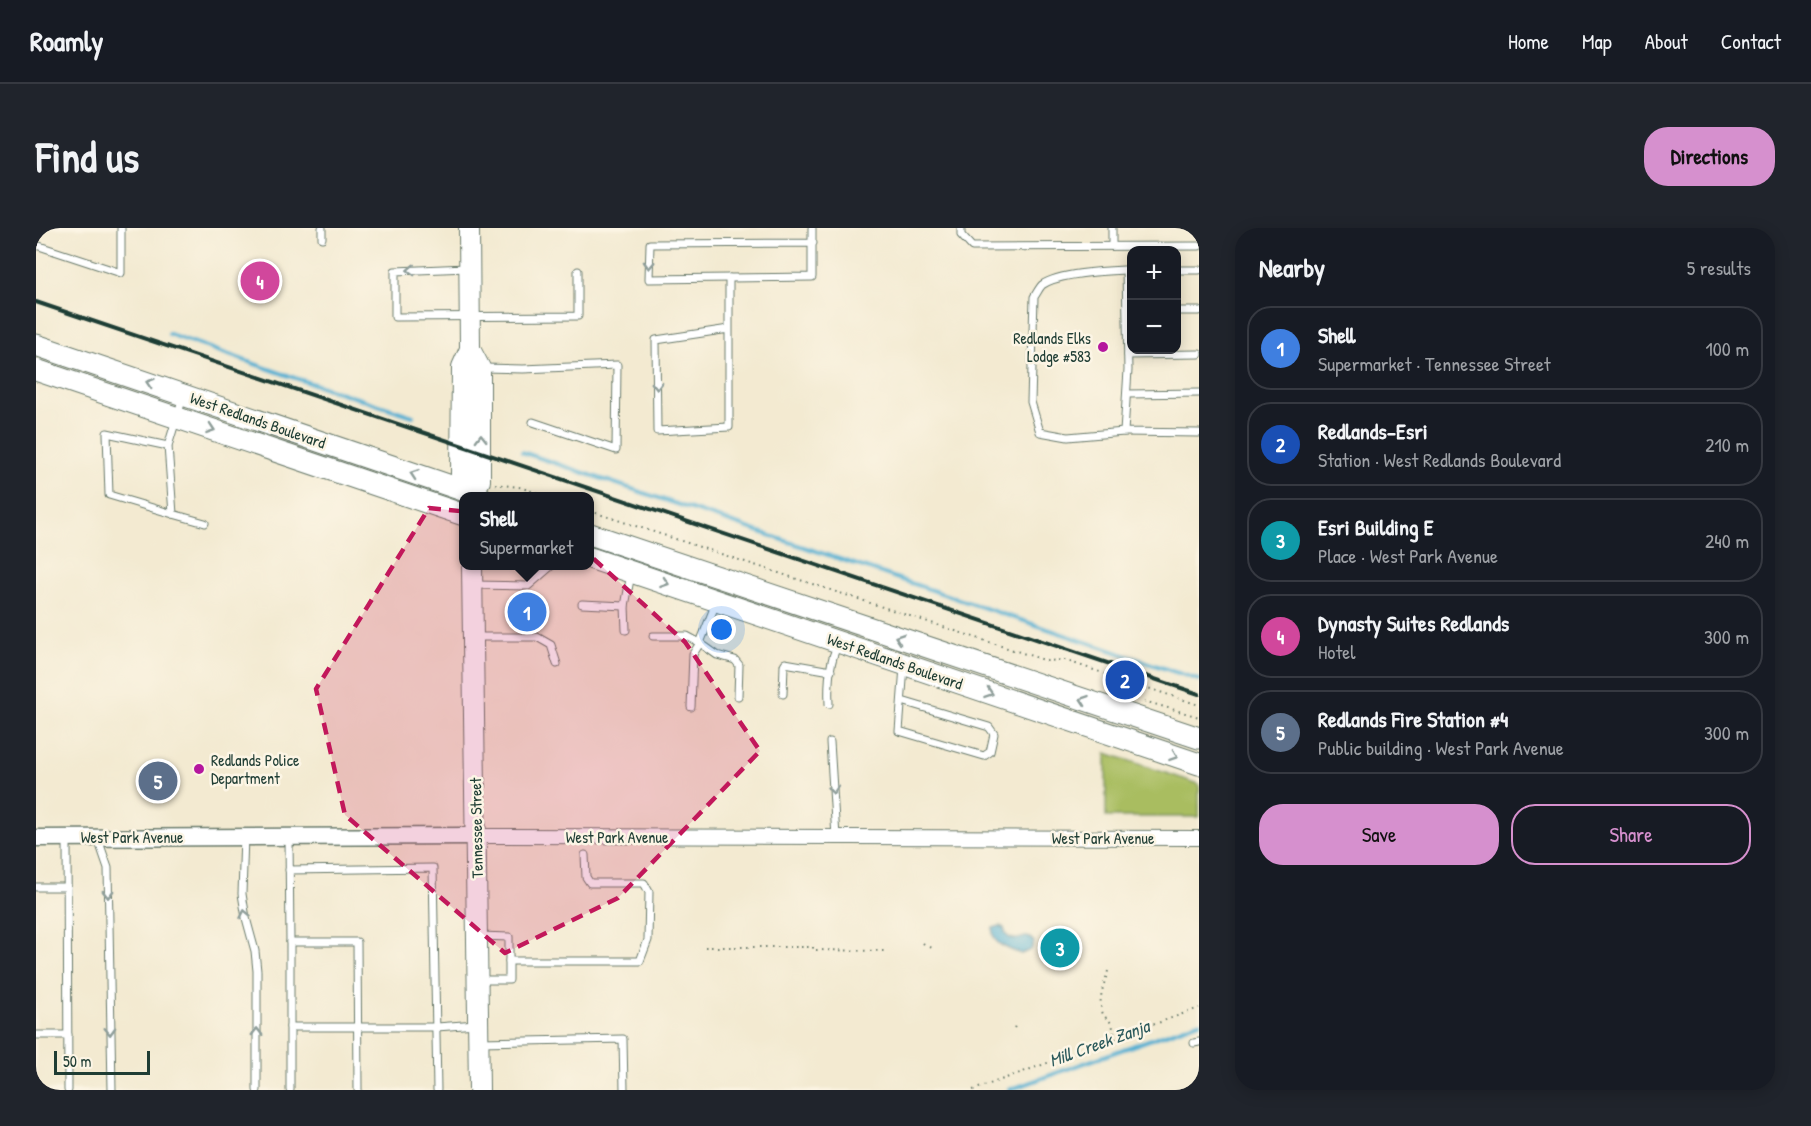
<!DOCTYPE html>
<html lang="en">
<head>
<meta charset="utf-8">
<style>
	:root { --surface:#171b24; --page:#20242c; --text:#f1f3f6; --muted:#9ea1a6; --line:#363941; --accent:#d690ce }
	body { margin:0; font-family:"Patrick Hand",sans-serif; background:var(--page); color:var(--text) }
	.controls { position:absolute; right:18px; top:18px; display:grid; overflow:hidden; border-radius:12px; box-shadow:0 3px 15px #0003 }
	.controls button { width:54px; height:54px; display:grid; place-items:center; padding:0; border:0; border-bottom:2px solid var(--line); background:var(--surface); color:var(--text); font:30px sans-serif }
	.scale { position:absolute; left:18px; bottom:15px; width:96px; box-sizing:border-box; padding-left:6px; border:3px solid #1f3d34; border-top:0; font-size:16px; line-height:21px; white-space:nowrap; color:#1f3d34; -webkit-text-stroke:4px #fcf5e5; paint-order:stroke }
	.you { position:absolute; left:686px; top:402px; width:21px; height:21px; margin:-15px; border:4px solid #fff; border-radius:50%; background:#1a73e8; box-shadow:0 0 0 9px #1a73e833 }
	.badge { display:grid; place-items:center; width:39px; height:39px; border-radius:50%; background:var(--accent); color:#fff; font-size:20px; font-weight:700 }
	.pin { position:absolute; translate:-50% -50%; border:3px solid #fff; box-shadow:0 2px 6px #0006 }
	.popup { position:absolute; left:423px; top:264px; width:135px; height:78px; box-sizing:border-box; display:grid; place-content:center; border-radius:12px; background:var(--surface); filter:drop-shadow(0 2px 4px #0005); font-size:20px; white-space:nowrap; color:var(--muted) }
	.popup b { font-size:22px; color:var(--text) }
	.popup::after { content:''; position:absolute; left:50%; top:100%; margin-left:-12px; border:12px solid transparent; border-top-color:var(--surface) }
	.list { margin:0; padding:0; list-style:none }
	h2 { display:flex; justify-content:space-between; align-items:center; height:78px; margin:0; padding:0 24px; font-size:26px }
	h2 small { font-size:20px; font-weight:400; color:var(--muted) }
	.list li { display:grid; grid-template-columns:39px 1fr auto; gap:18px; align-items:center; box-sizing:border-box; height:84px; margin:0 12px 12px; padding:0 12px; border:2px solid var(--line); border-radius:24px }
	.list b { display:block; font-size:22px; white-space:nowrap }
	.list p { margin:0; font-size:20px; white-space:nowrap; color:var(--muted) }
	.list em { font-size:20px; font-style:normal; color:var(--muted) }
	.actions { display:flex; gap:12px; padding:18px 24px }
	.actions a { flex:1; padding:14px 0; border:2px solid var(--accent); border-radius:24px; text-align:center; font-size:21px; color:var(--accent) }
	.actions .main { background:var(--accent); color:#111 }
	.map { position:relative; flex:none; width:1163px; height:862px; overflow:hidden; border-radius:24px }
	header { display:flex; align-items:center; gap:36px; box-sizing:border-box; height:84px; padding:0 30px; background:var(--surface); border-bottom:2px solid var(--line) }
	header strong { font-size:28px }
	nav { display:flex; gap:33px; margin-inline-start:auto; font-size:21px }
	.intro { display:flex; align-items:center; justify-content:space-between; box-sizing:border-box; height:144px; padding:0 36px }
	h1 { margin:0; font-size:42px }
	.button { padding:15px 27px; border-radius:24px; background:var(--accent); color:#111; font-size:21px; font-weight:700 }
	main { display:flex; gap:36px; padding:0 36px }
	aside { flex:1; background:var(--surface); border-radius:24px; box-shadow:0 3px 15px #0003 }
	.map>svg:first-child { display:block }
</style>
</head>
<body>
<header>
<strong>Roamly</strong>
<nav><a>Home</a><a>Map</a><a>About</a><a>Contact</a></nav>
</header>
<div class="intro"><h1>Find us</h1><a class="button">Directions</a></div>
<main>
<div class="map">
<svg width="1163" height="862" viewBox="0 0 1163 862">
	<rect width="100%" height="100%" fill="#fcf5e5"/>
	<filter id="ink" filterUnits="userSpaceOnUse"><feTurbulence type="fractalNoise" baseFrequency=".0167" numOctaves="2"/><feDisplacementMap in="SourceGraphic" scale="12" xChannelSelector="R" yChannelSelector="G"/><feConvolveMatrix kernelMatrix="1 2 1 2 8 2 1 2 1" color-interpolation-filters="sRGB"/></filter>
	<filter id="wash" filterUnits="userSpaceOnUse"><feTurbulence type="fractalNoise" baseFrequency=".008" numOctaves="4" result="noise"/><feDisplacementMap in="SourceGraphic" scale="24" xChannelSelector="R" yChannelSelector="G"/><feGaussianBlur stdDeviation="1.35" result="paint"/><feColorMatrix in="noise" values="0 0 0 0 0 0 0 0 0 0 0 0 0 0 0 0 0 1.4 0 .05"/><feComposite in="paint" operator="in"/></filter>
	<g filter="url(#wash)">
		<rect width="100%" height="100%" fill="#f3ead1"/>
		<polygon fill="#a9bd61" stroke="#647d4a" stroke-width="1.5" points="1070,525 1163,556 1163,589 1070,589"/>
		<path fill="#55b0d2" stroke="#3a7683" stroke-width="1.5" d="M964 698 968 700 970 707C983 719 988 701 998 714L995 722 985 726C973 721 954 716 957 700Z"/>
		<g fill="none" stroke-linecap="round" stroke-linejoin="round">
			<g stroke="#55b0d2" stroke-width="4">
				<polyline points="133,106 259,150 377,188"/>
				<polyline points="486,224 1163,452"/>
				<polyline points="973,862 1163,794"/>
			</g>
		</g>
	</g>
	<g filter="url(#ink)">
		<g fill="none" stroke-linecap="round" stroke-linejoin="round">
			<defs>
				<g id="service">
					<polyline points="776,0 776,49 613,51 614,16 777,15"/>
					<polyline points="925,0 925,7 936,19 1163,18"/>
					<polyline points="286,10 286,0"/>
					<polyline points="0,17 85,45 85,0"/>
					<polyline points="1076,18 1076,0"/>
					<polyline points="431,40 359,43 359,89 542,88 542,43"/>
					<polyline points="1096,42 1090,42 1092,142 1088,204 1163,205"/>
					<polyline points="1140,42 1163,42"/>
					<polyline points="693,50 693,199 621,203 620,112 693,101"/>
					<polyline points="1140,83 1163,83"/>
					<polyline points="1092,127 1163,126"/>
					<polyline points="447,140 487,141 581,137 580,222 497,194"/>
					<polyline points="1092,166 1163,165"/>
					<polyline points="147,169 132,218 137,286 169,295"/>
					<path d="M1088 204 1032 209 1004 204 995 174 998 69C1001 65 1003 60 1006 57 1023 45 1070 43 1090 42"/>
					<polyline points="132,218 71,205 73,267 137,286"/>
					<polyline points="439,357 492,358 515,338"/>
					<polyline points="680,375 664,415 681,427 699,432 703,437 702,468"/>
					<polyline points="546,376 589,378"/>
					<polyline points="590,402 589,378 595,346"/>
					<polyline points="617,408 651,408 664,415 657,426 655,479"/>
					<polyline points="438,409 501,409 515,417 521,436"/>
					<polyline points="747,466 748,437 749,435 795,443"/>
					<polyline points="866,473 953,499 958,506 954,524 948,528 863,503 868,439"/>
					<path d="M793 476C792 457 793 434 802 416"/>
					<polyline points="794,514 800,609"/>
					<polyline points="208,608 206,666 210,690 219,723 221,743 221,862"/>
					<polyline points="31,609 32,862"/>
					<polyline points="253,610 254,714 321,714 322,862"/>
					<polyline points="62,611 72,640 76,862"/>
					<polyline points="253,642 397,640 401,862"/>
					<polyline points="0,659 31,659"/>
					<polyline points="444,708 473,709 473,733 604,733 612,712 613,664 608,655 554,655 550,649 549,627"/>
					<polyline points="254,714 254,862"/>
					<polyline points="443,752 473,752 473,733"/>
					<polyline points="254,799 401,799 440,796"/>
					<polyline points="0,807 32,807"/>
					<polyline points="445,814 587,811 588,862"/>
					<polyline points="1158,815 1163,814"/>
				</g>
				<polyline id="minor" points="440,608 1163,610"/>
				<polyline id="tertiary" points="0,610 440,608"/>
				<g id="secondary">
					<polyline points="433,0 434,121 426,139 425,247 434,265 434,268"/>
					<polyline points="434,265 444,253 444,140 434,121"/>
					<polyline points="436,338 443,862"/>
				</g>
				<g id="primary">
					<polyline points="0,117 444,268"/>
					<polyline points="0,142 428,287"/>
					<polyline points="554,306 1163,510"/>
					<polyline points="554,330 1163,536"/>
				</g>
			</defs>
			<use href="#service" stroke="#697a6b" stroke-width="9"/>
			<use href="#minor" stroke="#697a6b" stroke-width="16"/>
			<use href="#tertiary" stroke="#697a6b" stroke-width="19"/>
			<use href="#secondary" stroke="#697a6b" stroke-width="22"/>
			<use href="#primary" stroke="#697a6b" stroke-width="23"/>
			<g stroke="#697a6b" stroke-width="2" stroke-dasharray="1.5 4.5" stroke-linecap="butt">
				<polyline points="459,256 483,259 511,268"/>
				<polyline points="554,283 1011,433 1028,432 1163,477"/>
				<polyline points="1108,473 1163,489"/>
				<polyline points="887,715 888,716"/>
				<polyline points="669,719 777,719 777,722 851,723"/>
				<polyline points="894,719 896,720"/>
				<path d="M1072 743C1068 757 1061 772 1067 786 1069 790 1074 792 1076 797 1078 801 1078 809 1081 815"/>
				<polyline points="978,800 981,795"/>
				<polyline points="937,862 1163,780"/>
				<polyline points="1157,862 1163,854"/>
			</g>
			<use href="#service" stroke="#fff" stroke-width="7"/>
			<use href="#minor" stroke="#fff" stroke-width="14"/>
			<use href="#tertiary" stroke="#fff" stroke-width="16"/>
			<use href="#secondary" stroke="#fff" stroke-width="20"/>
			<use href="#primary" stroke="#fff" stroke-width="21"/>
			<polyline stroke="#1f3d34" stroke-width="4" points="0,74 1163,466"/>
		</g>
		<defs><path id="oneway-chevron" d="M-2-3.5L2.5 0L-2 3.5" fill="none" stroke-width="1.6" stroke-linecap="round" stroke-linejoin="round" transform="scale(1.5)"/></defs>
		<g stroke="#8f9e9a">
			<use href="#oneway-chevron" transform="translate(613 37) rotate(92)"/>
			<use href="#oneway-chevron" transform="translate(375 42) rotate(178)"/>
			<use href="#oneway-chevron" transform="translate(114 155) rotate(-162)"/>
			<use href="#oneway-chevron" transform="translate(621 158) rotate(89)"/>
			<use href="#oneway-chevron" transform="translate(175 201) rotate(19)"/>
			<use href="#oneway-chevron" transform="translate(445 210) rotate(-91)"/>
			<use href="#oneway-chevron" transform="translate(378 246) rotate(-161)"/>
			<use href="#oneway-chevron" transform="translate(629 355) rotate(19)"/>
			<use href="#oneway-chevron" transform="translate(863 410) rotate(-161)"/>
			<use href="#oneway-chevron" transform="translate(953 465) rotate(19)"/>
			<use href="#oneway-chevron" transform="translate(1048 472) rotate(-161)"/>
			<use href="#oneway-chevron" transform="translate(1138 528) rotate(19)"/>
			<use href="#oneway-chevron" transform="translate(797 562) rotate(85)"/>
			<use href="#oneway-chevron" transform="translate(72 666) rotate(90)"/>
			<use href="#oneway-chevron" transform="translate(209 686) rotate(-101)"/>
			<use href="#oneway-chevron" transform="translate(74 803) rotate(88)"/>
			<use href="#oneway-chevron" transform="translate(221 804) rotate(-90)"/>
		</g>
	</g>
	<path fill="#c2185b" fill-opacity="0.2" stroke="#c2185b" stroke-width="4.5" stroke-dasharray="12 8" stroke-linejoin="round" d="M393 280 515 292 649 414 724 523 582 670 469 725 309 587 280 461Z"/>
	<g fill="#b5179e" stroke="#fcf5e5" stroke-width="2">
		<circle cx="1067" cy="119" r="6"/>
		<circle cx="163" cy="541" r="6"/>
	</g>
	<g text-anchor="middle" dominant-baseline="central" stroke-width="5" stroke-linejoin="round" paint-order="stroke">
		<g font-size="16" fill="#1f3d34" stroke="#fcf5e5" text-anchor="end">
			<text x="1055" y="110">Redlands Elks<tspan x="1055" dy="18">Lodge #583</tspan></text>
			<text x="175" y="532" text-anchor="start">Redlands Police<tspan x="175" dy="18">Department</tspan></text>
		</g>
		<g font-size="16" fill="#1f3d34" stroke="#fcf5e5">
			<text transform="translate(222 192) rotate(19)">West Redlands Boulevard</text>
			<text transform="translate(859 433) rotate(19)">West Redlands Boulevard</text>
			<text transform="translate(440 600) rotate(-91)">Tennessee Street</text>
			<text x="96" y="609">West Park Avenue</text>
			<text x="581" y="609">West Park Avenue</text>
			<text x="1067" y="610">West Park Avenue</text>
		</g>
		<g font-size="18" font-style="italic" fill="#2c5a5c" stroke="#fcf5e5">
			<text transform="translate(1063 815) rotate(-20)">Mill Creek Zanja</text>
		</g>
	</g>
</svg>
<div class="controls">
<button>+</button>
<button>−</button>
</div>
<div class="scale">50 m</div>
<div class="you"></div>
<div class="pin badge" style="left:491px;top:384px;background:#3f7fe0">1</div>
<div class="popup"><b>Shell</b>Supermarket</div>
<div class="pin badge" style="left:1089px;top:452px;background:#1a4fb4">2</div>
<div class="pin badge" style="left:1024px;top:720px;background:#0f9aa8">3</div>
<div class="pin badge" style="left:224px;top:53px;background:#d1479c">4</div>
<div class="pin badge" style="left:122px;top:553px;background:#5c6f8a">5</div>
</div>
<aside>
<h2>Nearby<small>5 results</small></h2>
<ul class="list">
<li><span class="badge" style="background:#3f7fe0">1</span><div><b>Shell</b><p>Supermarket · Tennessee Street</p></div><em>100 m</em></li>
<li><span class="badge" style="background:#1a4fb4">2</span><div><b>Redlands–Esri</b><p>Station · West Redlands Boulevard</p></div><em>210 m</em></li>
<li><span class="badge" style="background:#0f9aa8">3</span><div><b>Esri Building E</b><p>Place · West Park Avenue</p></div><em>240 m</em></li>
<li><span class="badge" style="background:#d1479c">4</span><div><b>Dynasty Suites Redlands</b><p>Hotel</p></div><em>300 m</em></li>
<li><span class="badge" style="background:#5c6f8a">5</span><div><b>Redlands Fire Station #4</b><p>Public building · West Park Avenue</p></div><em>300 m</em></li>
</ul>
<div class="actions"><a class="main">Save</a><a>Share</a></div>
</aside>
</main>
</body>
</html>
